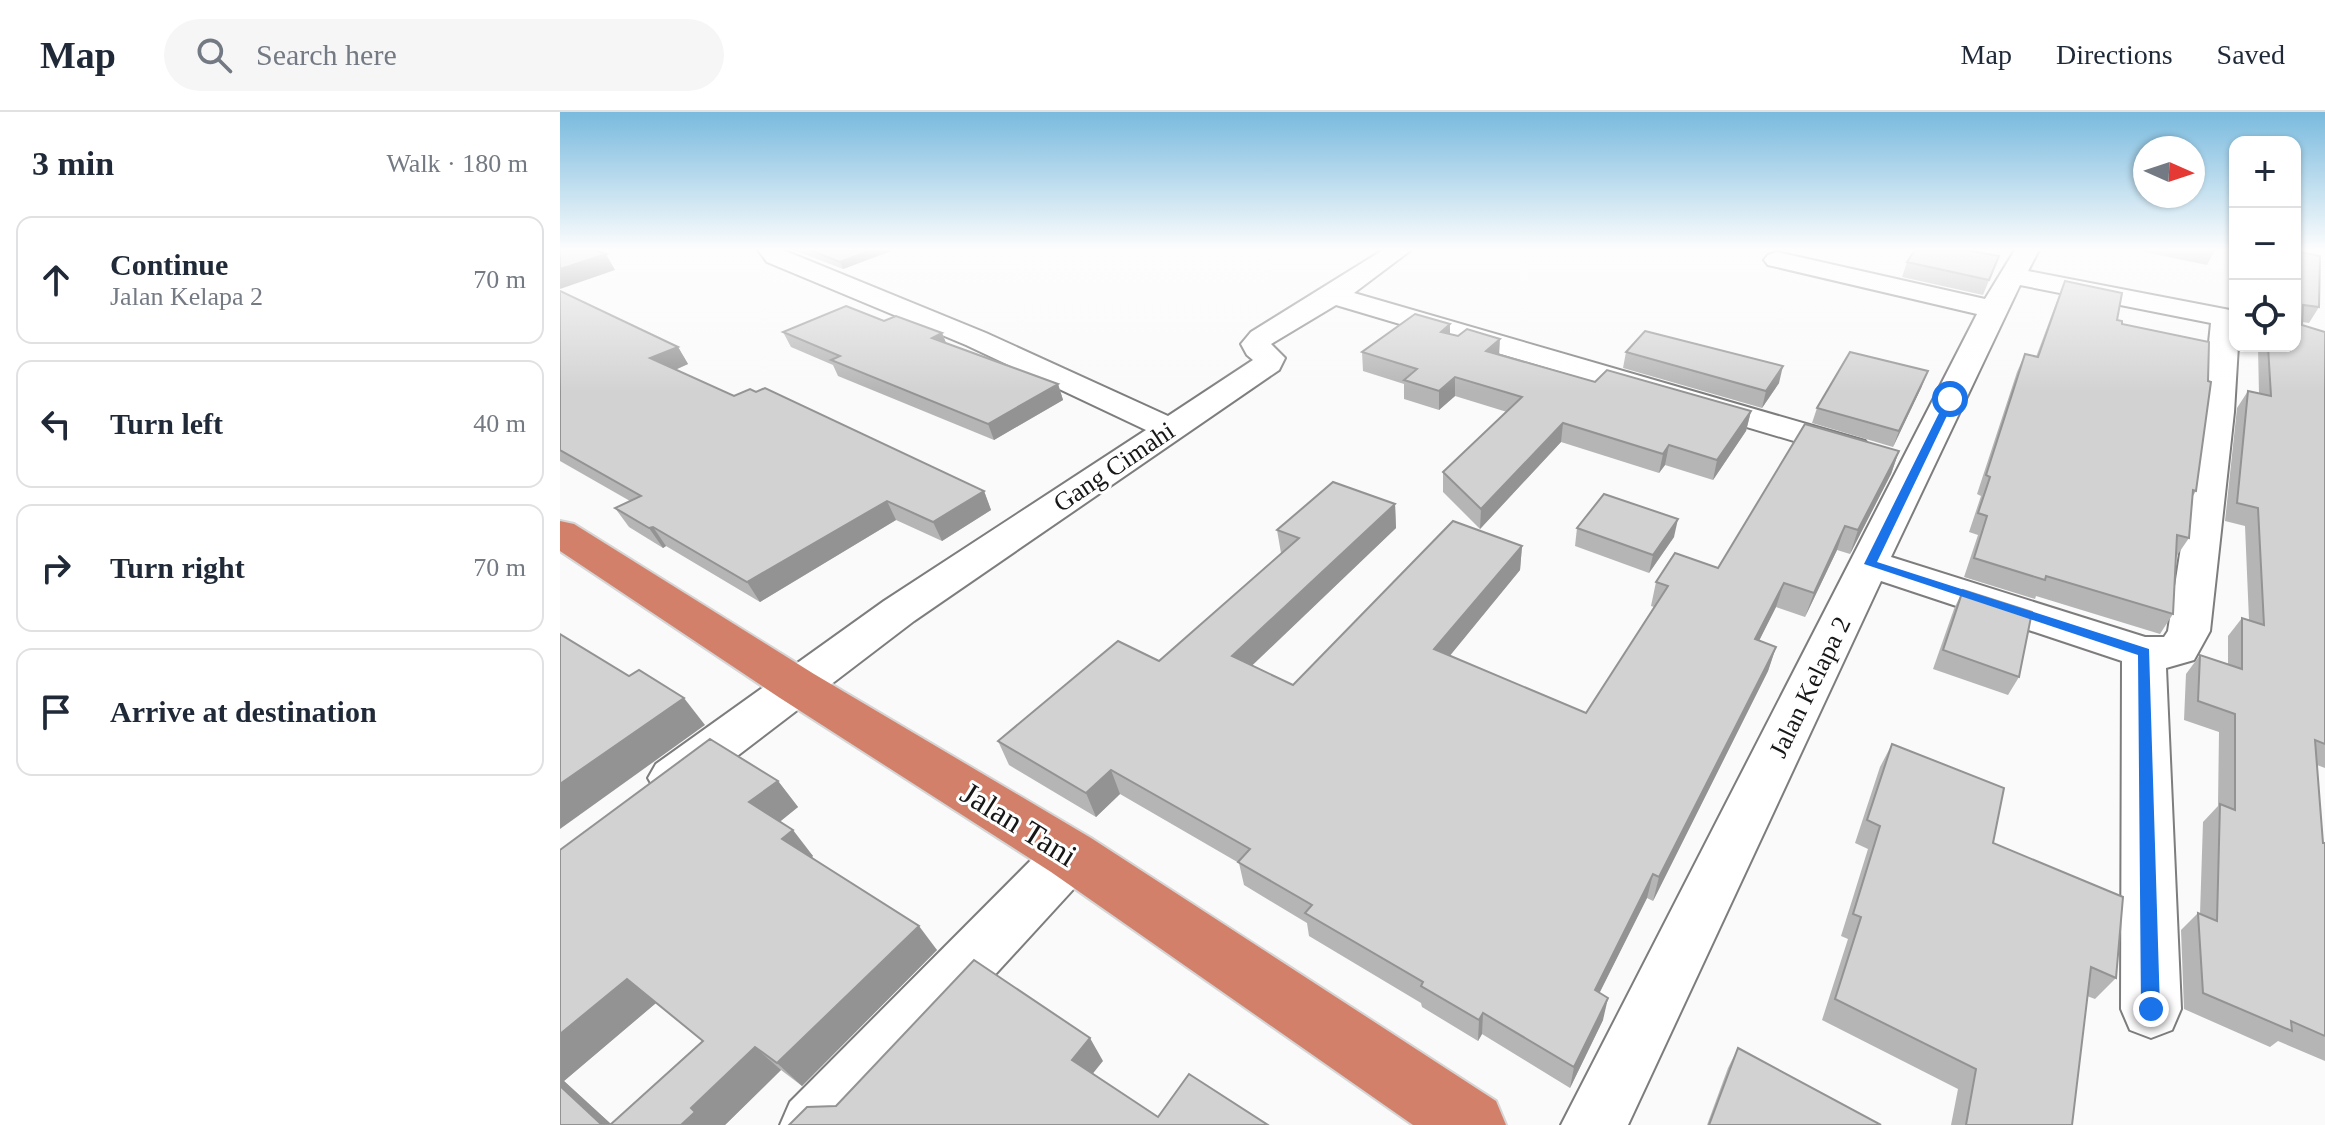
<!DOCTYPE html>
<html lang="en">
<head>
<meta charset="utf-8">
<style>
	:root { --surface:#fff; --page:#f6f6f7; --text:#1f2937; --muted:#747a83; --line:#e0e1e3 }
	body { margin:0; font-family:Georgia,serif; background:var(--page); color:var(--text) }
	.controls { position:absolute; right:24px; top:24px; display:grid; overflow:hidden; border-radius:16px; box-shadow:0 2px 6px #0004 }
	.controls button { width:72px; height:72px; display:grid; place-items:center; padding:0; border:0; border-bottom:2px solid var(--line); background:var(--surface); color:var(--text); font:40px sans-serif }
	.compass { position:absolute; left:1573px; top:24px; width:72px; height:72px; border-radius:50%; background:var(--surface); box-shadow:0 2px 6px #0004; rotate:93deg }
	.stop { position:absolute; width:24px; height:24px; margin:-18px; border:6px solid #1a73e8; border-radius:50%; background:#fff }
	.stop.end { background:#1a73e8; border-color:#fff; box-shadow:0 2px 8px #0008 }
	.list { margin:0; padding:0; list-style:none }
	h2 { display:flex; justify-content:space-between; align-items:center; height:104px; margin:0; padding:0 32px; font-size:34px }
	h2 small { font-size:26px; font-weight:400; color:var(--muted) }
	.list li { display:grid; grid-template-columns:52px 1fr auto; gap:24px; align-items:center; box-sizing:border-box; height:128px; margin:0 16px 16px; padding:0 16px; border:2px solid var(--line); border-radius:16px }
	.list b { display:block; font-size:30px; white-space:nowrap }
	.list p { margin:0; font-size:26px; white-space:nowrap; color:var(--muted) }
	.list em { font-size:26px; font-style:normal; color:var(--muted) }
	.icon { flex:none; width:44px; height:44px; fill:none; stroke:currentColor; stroke-width:2; stroke-linecap:round; stroke-linejoin:round }
	.map { position:relative; flex:none; width:1765px; height:1013px; overflow:hidden }
	header { display:flex; align-items:center; gap:48px; box-sizing:border-box; height:112px; padding:0 40px; background:var(--surface); border-bottom:2px solid var(--line) }
	header strong { font-size:38px }
	nav { display:flex; gap:44px; margin-inline-start:auto; font-size:28px }
	.search { width:560px; height:72px; background:var(--page); display:flex; align-items:center; gap:20px; box-sizing:border-box; padding:0 28px; border-radius:44px; color:var(--muted); font-size:30px }
	main { display:flex }
	aside { flex:1; background:var(--surface) }
	.map>svg:first-child { display:block }
</style>
</head>
<body>
<header>
<strong>Map</strong>
<div class="search"><svg class="icon" aria-label="search" viewBox="0 0 24 24"><circle cx="10" cy="10" r="6"/><path d="M15 15l6 6"/></svg>Search here</div>
<nav><a>Map</a><a>Directions</a><a>Saved</a></nav>
</header>
<main>
<aside>
<h2>3 min<small>Walk · 180 m</small></h2>
<ul class="list">
<li><svg class="icon" aria-label="ahead" viewBox="0 0 24 24"><path d="M12 20V5M6 11l6-6 6 6"/></svg><div><b>Continue</b><p>Jalan Kelapa 2</p></div><em>70 m</em></li>
<li><svg class="icon" aria-label="left" viewBox="0 0 24 24"><path d="M17 20v-9H6M10 6l-5 5 5 5"/></svg><div><b>Turn left</b></div><em>40 m</em></li>
<li><svg class="icon" aria-label="right" viewBox="0 0 24 24"><path d="M7 20v-9h11M14 6l5 5-5 5"/></svg><div><b>Turn right</b></div><em>70 m</em></li>
<li><svg class="icon" aria-label="arrive" viewBox="0 0 24 24"><path d="M6 21V4h12l-3 4 3 4H6"/></svg><div><b>Arrive at destination</b></div></li>
</ul>
</aside>
<div class="map">
<svg width="1765" height="1013" viewBox="0 0 1765 1013">
	<rect width="100%" height="100%" fill="#fafafb"/>
	<g fill="none" stroke-linecap="round" stroke-linejoin="round">
		<defs>
			<g id="street">
				<polygon points="198,138 223,138 426,221 608,304 693,248 687,243 681,232 691,220 823,138 851,138 794,181 1305,329 1310,336 1305,343 1293,346 1281,343 776,193 711,232 725,246 719,258 354,509 130,680 113,686 96,680 88,666 96,652 324,489 586,318 406,233 207,150"/>
				<path d="M1455 138H1479L1468 159 1675 199V234H1678L1674 300 1650 519 1634 548 1606 556 1621 897 1612 918 1591 926 1570 918 1561 897 1562 549 1321 469 1068 1013H1001L1417 202 1208 153 1204 148 1208 143 1217 140 1425 187ZM1460 173 1651 211 1642 300 1608 519 1604 525H1585L1331 445Z"/>
				<polygon points="511,720 530,727 538,743 530,759 297,1013 220,1013 230,990 492,727"/>
			</g>
			<polygon id="highway" points="0,409 14,412 254,562 531,726 936,989 946,1013 853,1013 491,760 220,586 0,439"/>
		</defs>
		<use href="#street" stroke="#7d7d7e" stroke-width="4"/>
		<use href="#highway" stroke="#d5d5d5" stroke-width="4"/>
		<use href="#street" fill="#fff" fill-rule="evenodd"/>
		<use href="#highway" fill="#d2806a" fill-rule="evenodd"/>
	</g>
	<g fill="#b5b5b5" fill-rule="evenodd">
		<polygon points="234,138 330,138 331,139 283,157"/>
		<polygon points="1575,138 1655,138 1647,153"/>
		<polygon points="1735,139 1759,195 1749,211 1742,210 1742,213 1765,220 1765,656 1757,653 1763,731 1765,731 1765,949 1718,929 1710,935 1624,897 1621,818 1638,801 1640,802 1643,710 1658,694 1659,620 1624,608 1626,562 1640,543 1668,552 1668,524 1682,506 1689,508 1685,414 1665,409 1677,296 1688,279 1699,282 1698,236 1686,234 1735,234"/>
		<polygon points="1439,144 1423,183 1342,165 1347,150"/>
		<polygon points="1505,169 1562,212 1636,379 1633,384 1629,426 1616,445 1613,502 1600,522 1476,484 1475,487 1404,465 1418,423 1409,420 1421,384 1417,382 1457,260 1465,242 1476,245 1498,186"/>
		<polygon points="0,179 118,235 128,252 115,258 174,284 424,379 431,398 382,429 336,408 200,490 106,434 103,436 69,415 55,396 70,389 0,349"/>
		<polygon points="324,209 382,221 386,231 498,272 503,288 434,328 278,264 273,253 231,235 223,220"/>
		<polygon points="890,222 939,243 1035,270 1191,299 1186,319 1153,368 1105,353 1099,361 1001,330 920,417 883,380 883,360 947,300 895,284 879,298 844,287 844,272 803,259 802,240"/>
		<polygon points="1066,240 1219,271 1202,296 1063,256"/>
		<polygon points="1362,274 1333,335 1252,311 1257,296"/>
		<polygon points="1339,339 1331,362 1290,442 1277,438 1245,505 1216,495 1199,528 1216,535 1208,559 1093,789 1087,786 1039,881 1043,908 1010,976 922,922 918,929 862,895 861,891 749,824 747,811 684,773 679,751 560,682 536,705 449,653 438,629 599,549 721,441 717,418 835,392 836,416 692,553 733,573 962,434 960,458 889,544 1026,601 1094,495 1091,494 1096,470 1158,456"/>
		<polygon points="1017,416 1114,425 1089,461 1015,434"/>
		<polygon points="1403,478 1459,565 1448,583 1373,557 1394,497"/>
		<polygon points="1332,632 1433,731 1556,866 1535,887 1527,884 1512,1013 1391,1013 1398,977 1262,908 1288,827 1281,824 1308,737 1295,731 1320,655"/>
		<path d="M218 669 238 695 219 710 253 744 252 745 377 838 242 974 221 958 165 1013H0V738ZM96 891 142 929 51 1012 4 969Z"/>
		<polygon points="1178,936 1321,1013 1147,1013 1168,956"/>
	</g>
	<g fill="#949393">
		<polygon points="311,138 330,138 331,139 283,157 280,150"/>
		<polygon points="46,142 55,158 0,177 0,157"/>
		<polygon points="890,212 890,230 881,220"/>
		<polygon points="382,221 388,236 372,226"/>
		<polygon points="940,227 939,245 926,239"/>
		<polygon points="118,235 128,252 101,264 90,246"/>
		<polygon points="1223,254 1219,271 1202,296 1206,279"/>
		<polygon points="1368,259 1362,274 1333,335 1339,319"/>
		<polygon points="895,265 895,284 879,298 879,279"/>
		<polygon points="498,272 503,288 434,328 428,312"/>
		<polygon points="1191,299 1186,319 1153,368 1157,348"/>
		<polygon points="1003,311 1001,330 920,417 921,397"/>
		<polygon points="1109,333 1105,353 1099,361 1103,342"/>
		<polygon points="1339,339 1331,362 1290,442 1298,418"/>
		<polygon points="424,379 431,398 382,429 373,410"/>
		<polygon points="327,389 336,408 200,490 187,470"/>
		<polygon points="835,392 836,416 677,568 672,544"/>
		<polygon points="1118,407 1114,425 1089,461 1093,443"/>
		<polygon points="1285,414 1277,438 1245,505 1254,481"/>
		<polygon points="93,415 106,434 103,436 89,416"/>
		<polygon points="962,434 960,458 875,562 874,537"/>
		<polygon points="1224,471 1216,495 1188,551 1195,527"/>
		<polygon points="1216,535 1208,559 1093,789 1099,765"/>
		<polygon points="124,586 145,613 0,717 0,672"/>
		<polygon points="551,658 560,682 536,705 526,681"/>
		<polygon points="218,669 238,695 211,717 189,690"/>
		<polygon points="233,718 253,744 243,753 222,727"/>
		<polygon points="1093,762 1087,786 1030,900 1035,878"/>
		<polygon points="359,814 377,838 242,974 217,951"/>
		<polygon points="67,867 96,891 4,969 52,1013 42,1013 0,974 0,922"/>
		<polygon points="1048,886 1043,908 1010,976 1014,955"/>
		<polygon points="923,901 922,922 918,929 919,908"/>
		<polygon points="530,926 543,949 526,970 512,948"/>
		<polygon points="195,935 221,958 165,1013 121,1013 131,996"/>
	</g>
	<g fill="#d3d2d2" stroke="#949393" stroke-width="2">
		<polygon points="0,138 35,138 46,142 0,157"/>
		<polygon points="250,138 311,138 280,150"/>
		<polygon points="1355,138 1406,138 1439,144 1429,168 1347,150"/>
		<polygon points="1735,139 1760,144 1759,195 1743,193 1742,213 1765,220 1765,632 1755,628 1763,731 1765,731 1765,924 1731,909 1732,919 1643,881 1638,801 1657,809 1660,692 1675,698 1675,602 1638,589 1640,543 1682,557 1682,506 1704,513 1698,396 1677,391 1688,279 1711,284 1708,234 1735,234"/>
		<polygon points="1505,169 1562,181 1557,208 1562,209 1562,212 1649,230 1648,269 1651,270 1636,379 1633,378 1629,426 1617,423 1613,502 1486,464 1485,468 1414,446 1427,404 1418,401 1430,365 1426,363 1465,242 1478,245"/>
		<polygon points="0,179 118,235 90,246 174,284 190,277 196,280 205,276 424,379 373,410 327,389 187,470 93,415 89,416 55,396 81,384 0,338"/>
		<polygon points="286,194 324,209 336,204 382,221 372,226 498,272 428,312 271,248 280,244 223,220"/>
		<polygon points="855,202 890,212 881,220 898,224 907,217 940,227 926,239 1035,270 1047,258 1191,299 1157,348 1109,333 1103,342 1003,311 921,397 883,360 962,285 895,265 879,279 844,268 857,257 802,240"/>
		<polygon points="1085,219 1223,254 1206,279 1066,240"/>
		<polygon points="1290,240 1368,259 1339,319 1257,296"/>
		<polygon points="1245,312 1339,339 1298,418 1285,414 1254,481 1224,471 1195,527 1216,535 1099,765 1093,762 1035,878 1048,886 1014,955 923,901 919,908 861,874 863,870 745,801 752,793 678,750 690,737 551,658 526,681 438,629 558,529 599,549 739,426 717,418 773,370 835,392 672,544 733,573 893,409 962,434 874,537 1026,601 1108,474 1096,470 1115,441 1158,456"/>
		<polygon points="1044,382 1118,407 1093,443 1017,416"/>
		<polygon points="1403,478 1472,500 1459,565 1383,538"/>
		<polygon points="0,522 69,564 79,558 124,586 0,672"/>
		<polygon points="150,627 218,669 189,690 233,718 222,727 359,814 217,951 195,935 131,996 135,1000 121,1013 50,1013 143,929 67,867 0,922 0,738"/>
		<polygon points="1332,632 1444,676 1433,731 1563,785 1556,866 1531,855 1512,1013 1406,1013 1416,957 1275,887 1301,805 1293,802 1320,714 1307,708"/>
		<polygon points="414,848 530,926 512,948 598,1005 629,962 708,1013 229,1013 247,995 276,994"/>
		<polygon points="1178,936 1321,1013 1149,1013"/>
		<polygon points="0,974 42,1013 0,1013"/>
	</g>
	<linearGradient id="sky" x2="0" y2="1"><stop stop-color="#79bade"/><stop offset="0.49" stop-color="#fdfdfd"/><stop offset="1" stop-color="#fdfdfd" stop-opacity="0"/></linearGradient>
	<rect width="1765" height="280" fill="url(#sky)"/>
	<polygon fill="#1a73e8" points="1387,285 1395,287 1317,450 1589,537 1600,897 1597,903 1591,906 1584,903 1581,897 1578,543 1304,452"/>
	<g text-anchor="middle" dominant-baseline="central" stroke-width="6" stroke-linejoin="round" paint-order="stroke">
		<g font-size="26" fill="#171717" stroke="#fff">
			<text transform="translate(554 355) rotate(-34)">Gang Cimahi</text>
			<text transform="translate(1250 575) rotate(-64)">Jalan Kelapa 2</text>
		</g>
		<g font-size="32" fill="#171717" stroke="#fff">
			<text transform="translate(459 712) rotate(32)">Jalan Tani</text>
		</g>
	</g>
</svg>
<div class="controls">
<button>+</button>
<button>−</button>
<button><svg class="icon" aria-label="locate" viewBox="0 0 24 24"><circle cx="12" cy="12" r="6"/><path d="M12 2v4M12 18v4M2 12h4M18 12h4"/></svg></button>
</div>
<svg class="compass" viewBox="-18 -18 36 36"><path d="M0-13l5 13h-10z" fill="#e53935"/><path d="M0 13l5-13h-10z" fill="#747a83"/></svg>
<div class="stop" style="left:1390px;top:287px"></div>
<div class="stop end" style="left:1591px;top:897px"></div>
</div>
</main>
</body>
</html>
